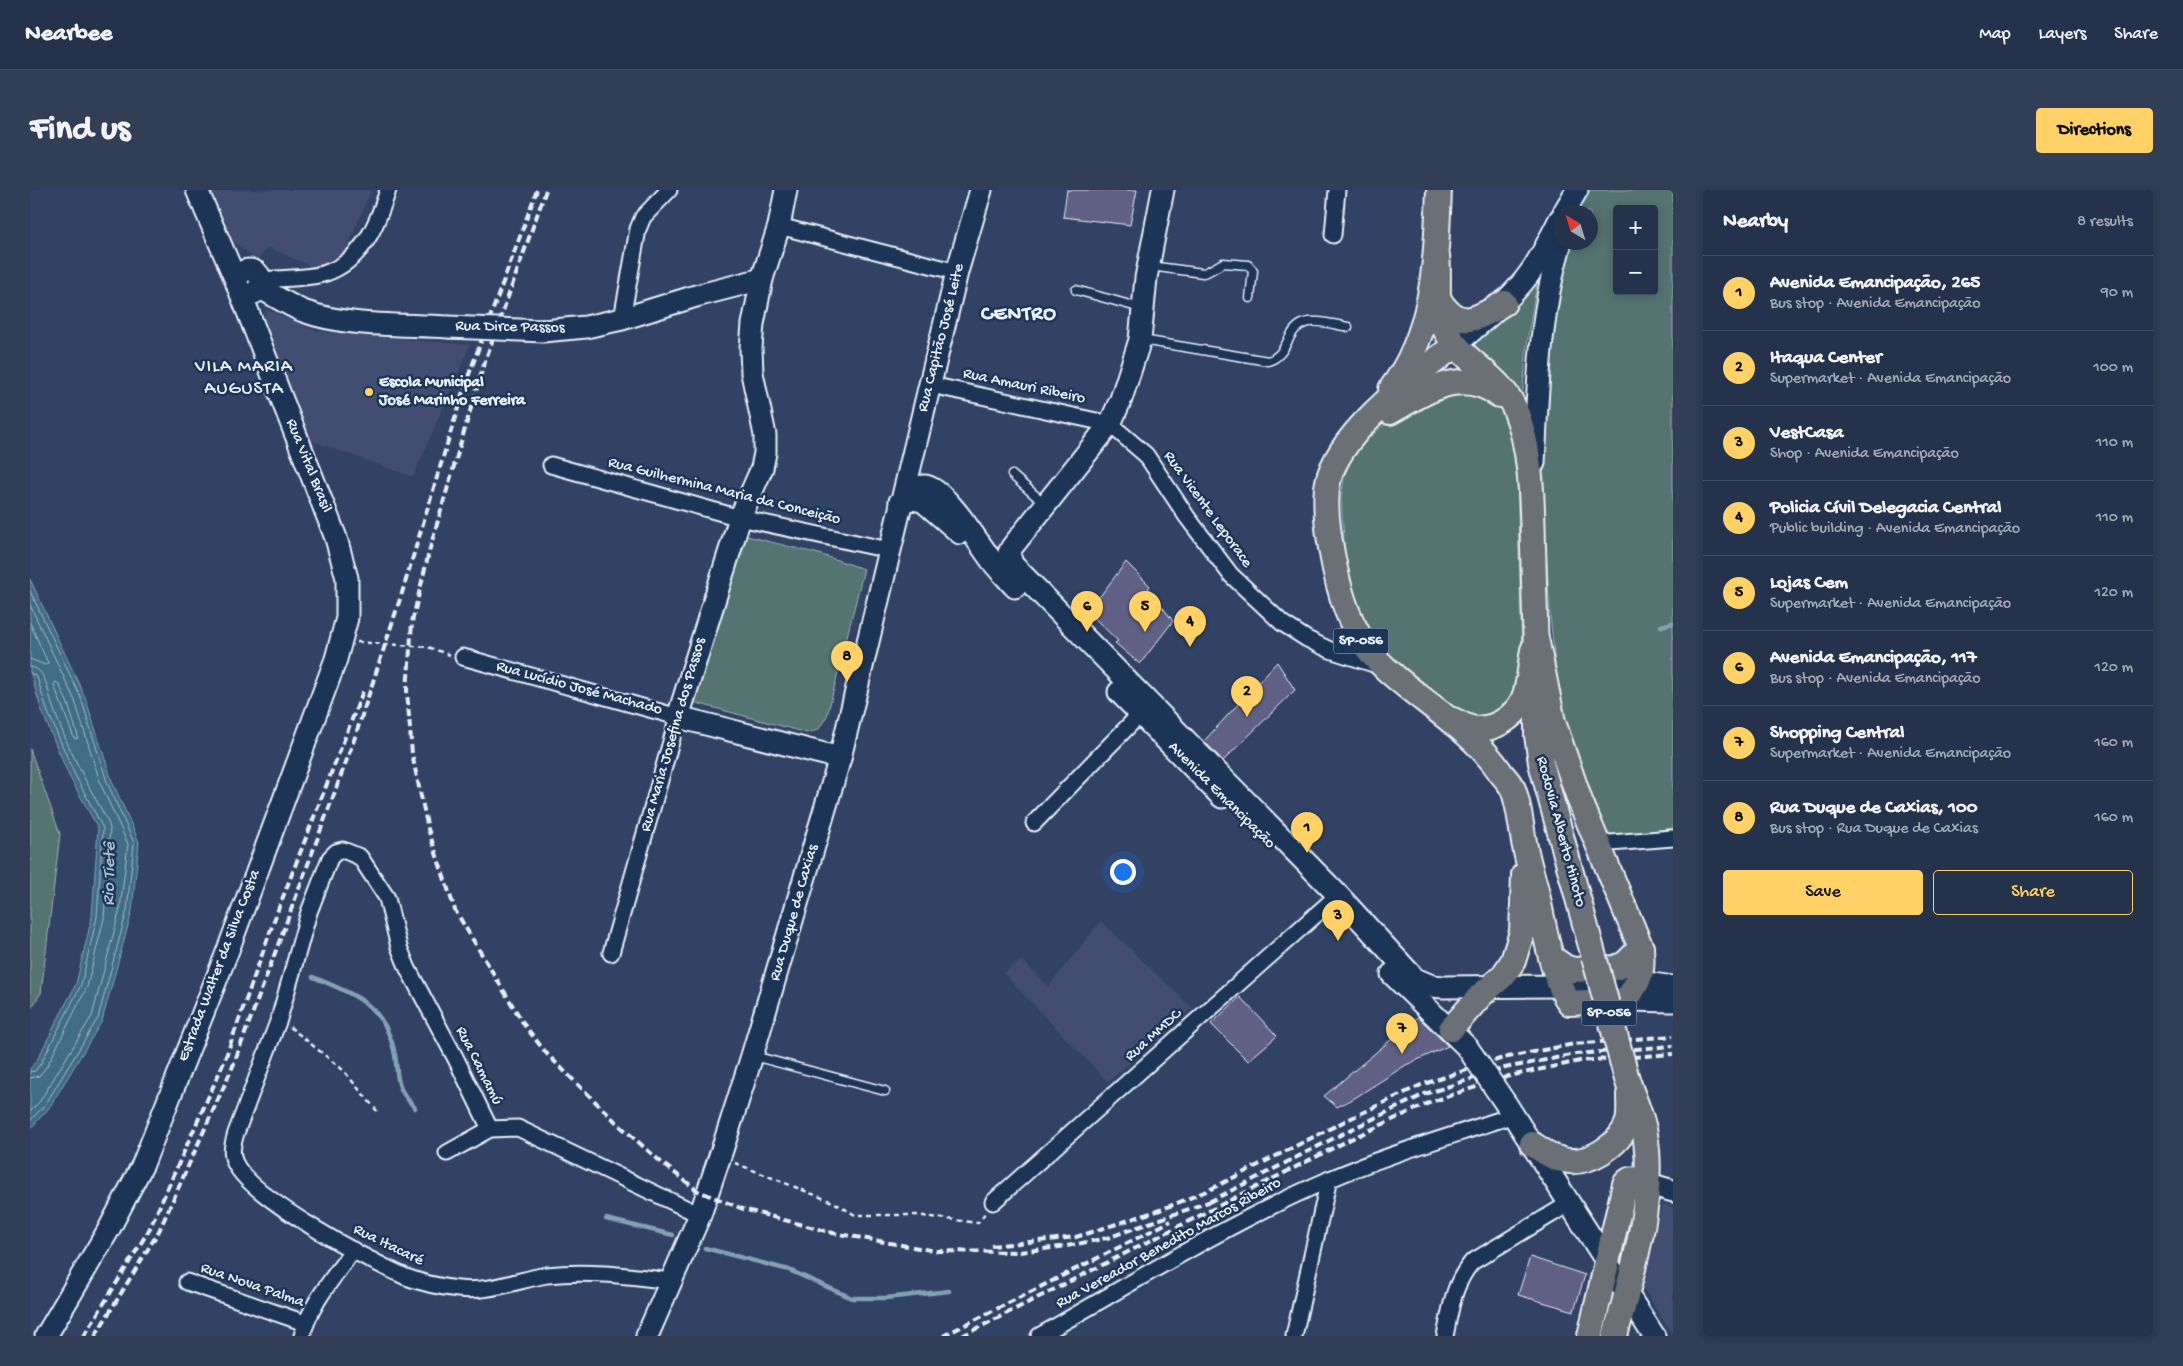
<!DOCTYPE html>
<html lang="en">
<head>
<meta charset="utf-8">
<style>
	:root { --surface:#25324b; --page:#313e55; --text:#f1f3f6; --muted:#a3aab5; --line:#424d63; --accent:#ffd166 }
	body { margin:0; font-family:"Gochi Hand",sans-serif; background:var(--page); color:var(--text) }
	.controls { position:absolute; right:15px; top:15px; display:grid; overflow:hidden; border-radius:5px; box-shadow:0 2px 12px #0003 }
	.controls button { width:45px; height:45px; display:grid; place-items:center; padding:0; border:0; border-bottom:1px solid var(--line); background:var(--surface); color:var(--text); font:25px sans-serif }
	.compass { position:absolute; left:1523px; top:15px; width:45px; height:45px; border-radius:50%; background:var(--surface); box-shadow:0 2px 12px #0003; rotate:322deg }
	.you { position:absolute; left:1092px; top:681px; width:18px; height:18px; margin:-12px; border:4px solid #fff; border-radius:50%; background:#1a73e8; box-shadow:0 0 0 8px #1a73e833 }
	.badge { display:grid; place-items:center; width:32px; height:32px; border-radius:50%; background:var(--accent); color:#111; font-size:16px; font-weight:700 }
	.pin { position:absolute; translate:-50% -41px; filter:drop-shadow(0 1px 2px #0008) }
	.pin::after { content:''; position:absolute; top:26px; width:18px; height:15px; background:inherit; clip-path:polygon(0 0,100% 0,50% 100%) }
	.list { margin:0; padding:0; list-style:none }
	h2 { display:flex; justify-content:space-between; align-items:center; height:65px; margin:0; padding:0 20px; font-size:21px }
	h2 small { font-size:16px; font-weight:400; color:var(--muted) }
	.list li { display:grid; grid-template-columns:32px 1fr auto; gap:15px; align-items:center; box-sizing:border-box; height:75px; padding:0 20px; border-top:1px solid var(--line) }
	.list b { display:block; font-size:19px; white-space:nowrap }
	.list p { margin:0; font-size:16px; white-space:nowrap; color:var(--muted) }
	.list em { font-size:16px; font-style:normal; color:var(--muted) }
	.actions { display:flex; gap:10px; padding:15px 20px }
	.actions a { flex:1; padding:11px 0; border:1px solid var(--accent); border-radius:5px; text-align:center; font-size:18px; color:var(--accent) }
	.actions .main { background:var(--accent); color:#111 }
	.map { position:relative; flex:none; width:1643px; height:1146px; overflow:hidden; border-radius:5px }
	header { display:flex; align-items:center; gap:30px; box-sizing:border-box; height:70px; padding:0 25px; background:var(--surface); border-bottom:1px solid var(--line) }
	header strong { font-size:24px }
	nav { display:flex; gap:28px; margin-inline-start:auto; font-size:18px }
	.intro { display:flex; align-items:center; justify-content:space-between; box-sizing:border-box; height:120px; padding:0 30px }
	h1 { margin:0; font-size:35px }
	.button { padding:12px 22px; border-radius:5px; background:var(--accent); color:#111; font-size:18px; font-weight:700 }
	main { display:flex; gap:30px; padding:0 30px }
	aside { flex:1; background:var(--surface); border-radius:5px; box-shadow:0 2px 12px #0003 }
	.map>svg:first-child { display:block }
</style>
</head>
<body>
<header>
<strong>Nearbee</strong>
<nav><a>Map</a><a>Layers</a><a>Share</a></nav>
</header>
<div class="intro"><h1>Find us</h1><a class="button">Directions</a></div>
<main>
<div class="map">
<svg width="1643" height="1146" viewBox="0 0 1643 1146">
	<rect width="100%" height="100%" fill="#314264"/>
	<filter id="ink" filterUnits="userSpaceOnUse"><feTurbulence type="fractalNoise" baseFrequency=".02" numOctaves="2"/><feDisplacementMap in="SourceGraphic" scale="10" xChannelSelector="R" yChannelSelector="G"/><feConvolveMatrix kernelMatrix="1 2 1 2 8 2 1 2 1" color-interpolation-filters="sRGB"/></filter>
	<g filter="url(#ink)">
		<g fill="#424e71">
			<polygon points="177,0 341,0 316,61 285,78 238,57 227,70 200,49"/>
			<polygon points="238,120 286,141 440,155 383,287 279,250 230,133"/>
			<polygon points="1071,731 1162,818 1078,892 973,783 992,770 1018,797"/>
			<polygon points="1633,1014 1643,1017 1643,1145 1611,1095"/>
		</g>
		<g fill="#557371" stroke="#9eb2b4" fill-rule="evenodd">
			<path d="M1555 0H1643V638L1586 646 1574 641 1531 531 1520 425 1512 290 1513 228 1524 116 1538 53 1560 52V22H1547ZM1587 19H1624V101H1587Z"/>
			<polygon points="1510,75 1498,146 1492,211 1429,156"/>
			<polygon points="1425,198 1468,209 1486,248 1492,470 1490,484 1482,510 1473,517 1450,528 1423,523 1350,467 1322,411 1315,363 1311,308 1314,288 1321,268 1329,256 1354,235"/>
			<polygon points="713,345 789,364 834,379 797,526 788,540 777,543 659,511"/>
			<polygon points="0,559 30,644 11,803 0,820"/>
		</g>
		<polygon fill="#406c85" stroke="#83a1b3" points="0,389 55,507 82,591 109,652 102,721 72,831 19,918 0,939 0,879 7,870 46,794 62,727 68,638 39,586 12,522 0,481"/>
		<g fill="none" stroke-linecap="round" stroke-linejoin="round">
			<g stroke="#a5bcca" stroke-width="1">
				<polyline points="0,401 51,508 77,592 104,653 97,720 68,828 15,915 0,931"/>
				<polyline points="0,415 45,511 71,595 98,654 90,719 62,826 10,911 0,922"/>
				<polyline points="0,433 18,473 15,475 0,469"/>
				<path d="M0 477C17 478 18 504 23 517 37 558 58 595 78 632L80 638 74 728 57 797 17 876 9 886 0 888"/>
				<polyline points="0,483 7,487 17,520 44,583 73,638 67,727 51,795 11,873 5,881 0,882"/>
				<polygon points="26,492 29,494 38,514 48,546 47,549 44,548 24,495"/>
			</g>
			<g stroke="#83a1b3" stroke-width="4.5">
				<polyline points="1631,436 1643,433"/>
				<path d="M283 787C325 805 355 814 365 865 367 875 366 889 371 899 374 906 380 912 385 918"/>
				<polyline points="576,1029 643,1045"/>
				<polyline points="675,1058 759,1080 822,1108 856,1108 919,1101"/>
			</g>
		</g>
		<g fill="#606084" stroke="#e8f1f8">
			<polygon points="1037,0 1107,0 1100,35 1033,27"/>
			<polygon points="1096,372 1120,396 1118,398 1143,431 1110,474 1085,453 1088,451 1058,422"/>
			<polygon points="1247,472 1265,500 1193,571 1174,551"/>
			<polygon points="1210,807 1247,846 1218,871 1181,834"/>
			<polygon points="1388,827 1418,856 1376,875 1323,909 1307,917 1294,906"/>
			<polygon points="1500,1067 1555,1085 1544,1121 1488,1105"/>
		</g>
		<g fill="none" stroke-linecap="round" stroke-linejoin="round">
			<defs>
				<g id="lane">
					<polyline points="1120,76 1173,83 1177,82 1193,73 1218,75 1223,81 1220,108"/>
					<polyline points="1046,100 1111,118"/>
					<path d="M1112 150 1238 171C1261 164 1255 136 1279 132 1290 130 1306 135 1318 137"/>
					<polyline points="982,285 1015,314"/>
					<polyline points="724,866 855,901"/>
				</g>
				<g id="street">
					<polyline points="749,36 927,82"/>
					<polyline points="1303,45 1307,0"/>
					<path d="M231 90C248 88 280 89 296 83 333 70 347 35 358 0"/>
					<polyline points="592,129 608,39 613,27 639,0"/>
					<polyline points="901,195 1080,234 1116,265 1157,327 1201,385 1252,433 1277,449 1300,460 1350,476"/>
					<polyline points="521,275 710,328 859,360"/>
					<polyline points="433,467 648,527 581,763"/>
					<polyline points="1004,633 1116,518"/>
					<polyline points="1568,654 1643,648"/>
					<path d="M460 939 426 869 378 779 369 757 357 708 330 667 313 660 306 662 300 668 279 722 249 829 206 943C203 953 200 963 205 973 222 1009 338 1070 376 1087 392 1093 411 1097 428 1099 459 1103 487 1090 517 1085 558 1080 600 1086 641 1091"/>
					<polyline points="417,963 460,939 488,938 670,1025"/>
					<polyline points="963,1012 1308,705"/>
					<polyline points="157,1092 275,1133"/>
					<path d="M272 1146C280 1114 304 1087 323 1060"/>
					<path d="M1009 1146C1104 1092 1198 1033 1298 990 1358 964 1422 946 1484 925"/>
					<polyline points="1264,1146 1299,989"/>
					<path d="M1415 1146C1421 1118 1423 1094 1442 1072L1540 1013"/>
				</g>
				<g id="secondary">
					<polyline points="167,0 207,93"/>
					<polyline points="756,0 749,36 732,89 723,134 721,158 722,183 735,245 735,263 732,278 710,328 648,527 810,568"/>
					<polyline points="1133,0 1116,88 1110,150 1091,209 1080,234 982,357 979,363 982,374 1308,705 1385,789 1402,796 1413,797 1530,796 1609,792 1643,797"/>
					<polyline points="1534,22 1547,0"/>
					<circle cx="219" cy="92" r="12"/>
					<path d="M229 97C243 105 258 115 273 121 316 137 372 134 418 137"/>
					<polyline points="513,141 556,137 592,129 666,106 732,89"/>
					<path d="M1425 155C1453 131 1482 109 1502 80 1513 64 1521 46 1530 29"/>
					<path d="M1504 273C1508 199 1509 124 1531 52"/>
					<path d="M870 312C877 304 884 295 895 296 915 298 949 354 962 371 969 380 977 388 985 397"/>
					<polyline points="870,312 881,309 893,311 930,343"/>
					<polyline points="1089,502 1192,607"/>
					<polyline points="1362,784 1437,857"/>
					<polyline points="1596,810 1643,811"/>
					<polyline points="1476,914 1624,1146"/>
					<polyline points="1616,993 1643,1001"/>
					<polyline points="16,1146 79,1039 113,974 198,760 306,469 317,428 317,388 306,348 209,99"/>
					<polyline points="617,1146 670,1025 693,957 722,866 810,568 927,82 951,0"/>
				</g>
				<g id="primary">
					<path d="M1407 65C1410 88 1404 115 1414 137 1429 170 1470 185 1485 219 1502 260 1502 313 1503 357 1504 393 1505 428 1506 464"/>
					<path d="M1408 108C1428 142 1447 129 1474 113"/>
					<path d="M1425 155C1387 185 1308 242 1298 292 1293 316 1300 355 1305 379 1313 416 1325 450 1354 477 1392 513 1441 538 1471 583 1475 588 1480 593 1483 599 1490 617 1491 639 1495 657 1498 673 1503 688 1507 704 1513 731 1523 793 1540 813L1596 810C1611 789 1613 783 1611 758L1550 611 1523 532 1506 448"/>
					<path d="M1361 199C1405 141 1406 69 1409 0"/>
					<path d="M1360 222C1396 202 1431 176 1469 205"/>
					<polyline points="1507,507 1507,545 1511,573 1564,767"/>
					<path d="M1423 530C1429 533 1435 536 1441 538 1462 542 1484 528 1493 510 1500 495 1500 475 1503 460"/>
					<polyline points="1522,768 1535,777 1543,780 1585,778 1595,774 1611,758"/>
					<polyline points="1421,839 1451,805 1473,786 1483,771 1492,742 1494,685"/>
					<path d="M1502 954C1511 960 1522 968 1533 970 1558 976 1590 955 1598 932 1600 924 1599 913 1599 905"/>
					<path d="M1560 1146 1595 994C1601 986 1608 990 1616 993"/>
					<path d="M1585 1146C1602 1084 1626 1008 1615 944 1611 921 1599 901 1594 878"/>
				</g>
			</defs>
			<use href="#lane" stroke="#e8f1f8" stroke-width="11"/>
			<use href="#street" stroke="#e8f1f8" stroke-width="19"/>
			<use href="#secondary" stroke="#e8f1f8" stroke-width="25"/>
			<use href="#primary" stroke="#e8f1f8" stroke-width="28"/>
			<g stroke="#e8f1f8" stroke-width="2.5" stroke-dasharray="5 4" stroke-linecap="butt">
				<polyline points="327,452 398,457 420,465"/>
				<polyline points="260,837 313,880 347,921"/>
				<polyline points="705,973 805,1013 825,1025 886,1025 948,1033 955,1023"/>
			</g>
			<use href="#lane" stroke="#1d3557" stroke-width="8"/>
			<use href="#street" stroke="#1d3557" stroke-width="15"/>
			<use href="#secondary" stroke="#1d3557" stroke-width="21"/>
			<use href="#primary" stroke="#6b6f75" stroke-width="24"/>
			<g stroke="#e8f1f8" stroke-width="4" stroke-dasharray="8 4" stroke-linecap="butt">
				<polyline points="516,0 453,177 400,358 382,432 377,501 382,564 398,639 425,720 495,836 517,864 588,934 632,973 668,1001 713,1019 803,1043 906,1061 989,1062 1037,1056 1077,1048 1184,1010"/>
				<polyline points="1179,1012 1318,941 1395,904 1475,878 1546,864 1643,856"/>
				<polyline points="961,1056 1046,1047 1130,1020 1179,1000 1313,932 1391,895 1473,868 1544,854 1643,846"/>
				<polyline points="54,1146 119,1040 194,872 246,725 333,501"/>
				<polyline points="65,1146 129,1041 203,876 323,553 372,403 434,198 507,0"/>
				<polyline points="913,1146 1141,1031"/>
				<polyline points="932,1146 1323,948 1401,912 1479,886 1550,871 1643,864"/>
			</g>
			<defs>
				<g id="secondary-bridge">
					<polyline points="418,137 513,141"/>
					<polyline points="1437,857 1476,914"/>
				</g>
				<polyline id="primary-bridge" points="1564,767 1594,878"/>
			</defs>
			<use href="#secondary-bridge" stroke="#e8f1f8" stroke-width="25" stroke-linecap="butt"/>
			<use href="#primary-bridge" stroke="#e8f1f8" stroke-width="28" stroke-linecap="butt"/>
			<use href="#secondary-bridge" stroke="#1d3557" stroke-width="21"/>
			<use href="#primary-bridge" stroke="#6b6f75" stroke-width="24"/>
		</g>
	</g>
	<circle fill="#ffd166" stroke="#1d3557" stroke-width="2" cx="339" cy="202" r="5"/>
	<g text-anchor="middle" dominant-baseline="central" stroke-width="5" stroke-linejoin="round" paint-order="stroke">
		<g fill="#1d3557" stroke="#abb9c8" stroke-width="1">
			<rect x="1303.5" y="438.5" width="55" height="25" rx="4"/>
			<rect x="1551.5" y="810.5" width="55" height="25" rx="4"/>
		</g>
		<g font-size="15" font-weight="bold" fill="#e8f1f8">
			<text x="1331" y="451">SP-056</text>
			<text x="1579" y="823">SP-056</text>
		</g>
		<g font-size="16" fill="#e8f1f8" stroke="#1d3557">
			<text transform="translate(480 138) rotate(1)">Rua Dirce Passos</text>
			<text transform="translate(912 148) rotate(-76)">Rua Capitão José Leite</text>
			<text transform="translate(994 197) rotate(12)">Rua Amauri Ribeiro</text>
			<text transform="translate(278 276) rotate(68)">Rua Vital Brasil</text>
			<text transform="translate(694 302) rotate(14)">Rua Guilhermina Maria da Conceição</text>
			<text transform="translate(1177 320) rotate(54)">Rua Vicente Leporace</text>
			<text transform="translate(549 499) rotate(15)">Rua Lucídio José Machado</text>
			<text transform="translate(644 545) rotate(-74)">Rua Maria Josefina dos Passos</text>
			<text transform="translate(1191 606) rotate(45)">Avenida Emancipação</text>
			<text transform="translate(1530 642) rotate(75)">Rodovia Alberto Hinoto</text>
			<text transform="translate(765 723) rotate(-74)">Rua Duque de Caxias</text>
			<text transform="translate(190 776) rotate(-69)">Estrada Walter da Silva Costa</text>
			<text transform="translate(1124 846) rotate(-42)">Rua MMDC</text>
			<text transform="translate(448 876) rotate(63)">Rua Camamú</text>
			<text transform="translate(1139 1054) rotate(-29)">Rua Vereador Benedito Marcos Ribeiro</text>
			<text transform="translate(358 1056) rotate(26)">Rua Itacaré</text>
			<text transform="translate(222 1096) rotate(19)">Rua Nova Palma</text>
		</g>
		<g font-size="16" font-weight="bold" fill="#e8f1f8" stroke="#1d3557" text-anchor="start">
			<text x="349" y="193">Escola Municipal<tspan x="349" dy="18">José Marinho Ferreira</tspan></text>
		</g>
		<g font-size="18" font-style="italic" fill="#adc2d0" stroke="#1d3557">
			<text transform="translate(80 684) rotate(-89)">Rio Tietê</text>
		</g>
		<g font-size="19" letter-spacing="1" fill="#e8f1f8" stroke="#1d3557">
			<text x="214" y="177">VILA MARIA<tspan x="214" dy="22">AUGUSTA</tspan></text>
		</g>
		<g font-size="21" font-weight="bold" letter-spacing="1" fill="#e8f1f8" stroke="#1d3557">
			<text x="989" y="125">CENTRO</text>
		</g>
	</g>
</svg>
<div class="controls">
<button>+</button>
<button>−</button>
</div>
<svg class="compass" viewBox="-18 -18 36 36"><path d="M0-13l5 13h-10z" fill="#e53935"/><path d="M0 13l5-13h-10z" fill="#a3aab5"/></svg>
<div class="you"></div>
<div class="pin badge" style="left:1277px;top:663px">1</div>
<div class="pin badge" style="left:1217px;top:527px">2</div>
<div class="pin badge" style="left:1308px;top:751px">3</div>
<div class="pin badge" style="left:1160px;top:457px">4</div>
<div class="pin badge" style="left:1115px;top:442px">5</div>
<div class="pin badge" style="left:1057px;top:442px">6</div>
<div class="pin badge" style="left:1372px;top:864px">7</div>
<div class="pin badge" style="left:817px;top:492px">8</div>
</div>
<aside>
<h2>Nearby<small>8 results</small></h2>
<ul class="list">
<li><span class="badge">1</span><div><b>Avenida Emancipação, 265</b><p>Bus stop · Avenida Emancipação</p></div><em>90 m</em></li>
<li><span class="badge">2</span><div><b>Itaqua Center</b><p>Supermarket · Avenida Emancipação</p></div><em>100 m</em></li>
<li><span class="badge">3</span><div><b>VestCasa</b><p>Shop · Avenida Emancipação</p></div><em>110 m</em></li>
<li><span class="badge">4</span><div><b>Policia Cívil Delegacia Central</b><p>Public building · Avenida Emancipação</p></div><em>110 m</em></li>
<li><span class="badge">5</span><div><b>Lojas Cem</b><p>Supermarket · Avenida Emancipação</p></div><em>120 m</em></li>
<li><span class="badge">6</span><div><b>Avenida Emancipação, 117</b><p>Bus stop · Avenida Emancipação</p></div><em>120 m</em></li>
<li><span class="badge">7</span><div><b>Shopping Central</b><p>Supermarket · Avenida Emancipação</p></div><em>160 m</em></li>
<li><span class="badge">8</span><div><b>Rua Duque de Caxias, 100</b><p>Bus stop · Rua Duque de Caxias</p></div><em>160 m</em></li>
</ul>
<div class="actions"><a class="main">Save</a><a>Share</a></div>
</aside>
</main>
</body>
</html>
